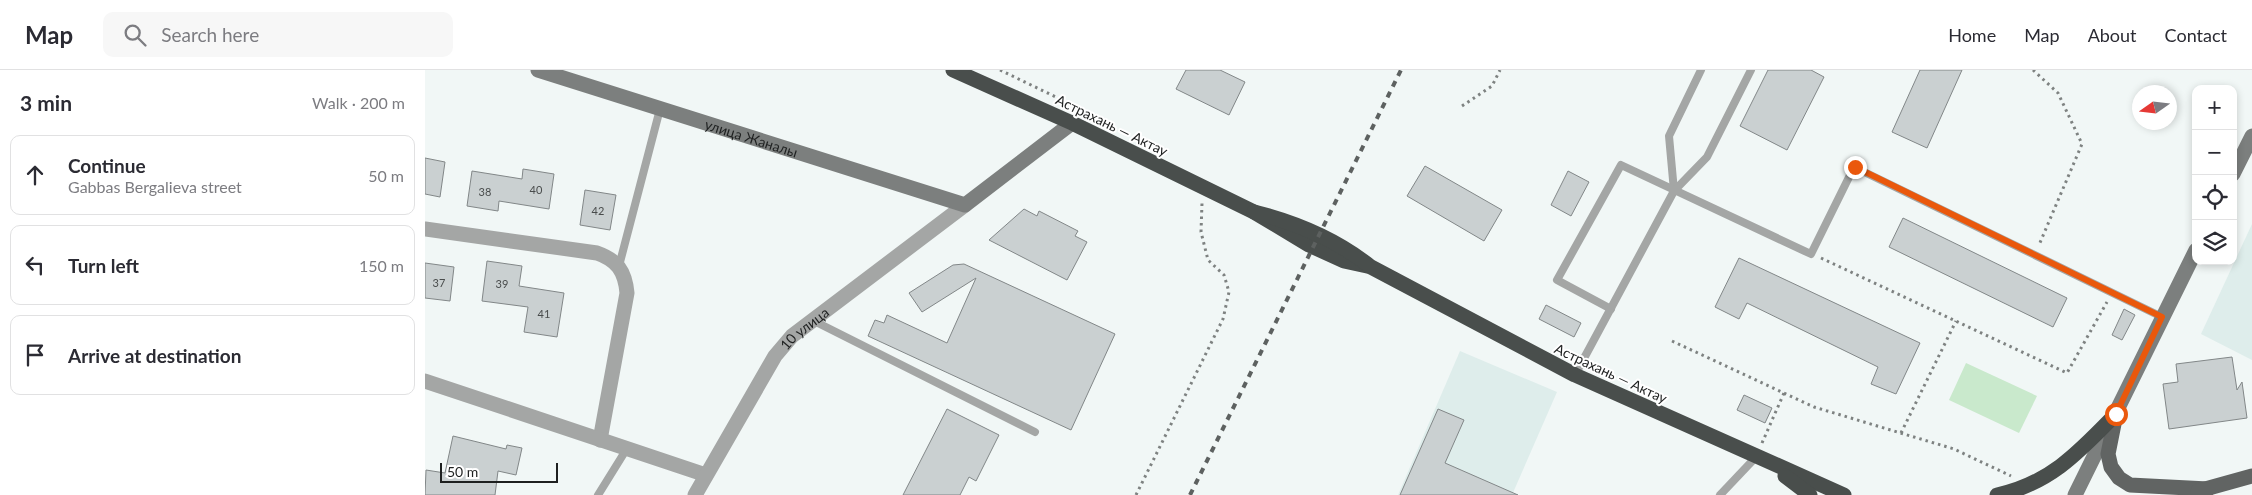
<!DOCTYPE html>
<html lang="en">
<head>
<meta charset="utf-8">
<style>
	:root { --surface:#fff; --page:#f7f7f7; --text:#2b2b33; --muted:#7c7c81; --line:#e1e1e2 }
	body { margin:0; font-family:Lato,sans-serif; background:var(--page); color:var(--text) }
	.controls { position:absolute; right:15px; top:15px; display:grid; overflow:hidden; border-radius:10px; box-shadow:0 2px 8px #0003 }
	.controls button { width:45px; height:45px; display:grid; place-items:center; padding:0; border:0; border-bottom:1px solid var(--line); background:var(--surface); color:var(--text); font:25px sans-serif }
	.compass { position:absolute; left:1707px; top:15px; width:45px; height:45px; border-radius:50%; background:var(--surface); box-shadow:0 2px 8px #0003; rotate:256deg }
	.scale { position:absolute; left:15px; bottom:12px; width:118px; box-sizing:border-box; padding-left:5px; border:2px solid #1e2020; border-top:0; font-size:14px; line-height:18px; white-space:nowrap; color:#1e2020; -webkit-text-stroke:4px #fff; paint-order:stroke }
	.stop { position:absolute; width:15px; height:15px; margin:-11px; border:4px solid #ea580c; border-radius:50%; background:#fff }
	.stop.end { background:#ea580c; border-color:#fff; box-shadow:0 1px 5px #0008 }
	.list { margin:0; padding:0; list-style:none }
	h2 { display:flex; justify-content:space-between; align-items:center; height:65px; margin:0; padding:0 20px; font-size:21px }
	h2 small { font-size:16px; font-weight:400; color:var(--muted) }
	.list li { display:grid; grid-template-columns:32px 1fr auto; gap:15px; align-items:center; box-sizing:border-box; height:80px; margin:0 10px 10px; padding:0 10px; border:1px solid var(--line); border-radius:10px }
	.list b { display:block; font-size:19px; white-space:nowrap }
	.list p { margin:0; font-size:16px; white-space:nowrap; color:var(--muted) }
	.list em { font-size:16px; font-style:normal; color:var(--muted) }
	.icon { flex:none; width:28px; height:28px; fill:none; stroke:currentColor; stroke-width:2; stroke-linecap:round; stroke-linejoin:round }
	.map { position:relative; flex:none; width:1827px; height:425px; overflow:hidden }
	header { display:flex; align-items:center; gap:30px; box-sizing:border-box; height:70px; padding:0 25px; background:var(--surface); border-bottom:1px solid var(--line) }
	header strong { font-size:24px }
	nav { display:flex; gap:28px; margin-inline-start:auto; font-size:18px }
	.search { width:350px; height:45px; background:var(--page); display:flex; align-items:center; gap:12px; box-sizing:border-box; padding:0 18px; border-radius:10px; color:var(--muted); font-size:19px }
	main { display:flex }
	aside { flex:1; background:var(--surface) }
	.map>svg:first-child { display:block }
</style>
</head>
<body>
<header>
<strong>Map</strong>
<div class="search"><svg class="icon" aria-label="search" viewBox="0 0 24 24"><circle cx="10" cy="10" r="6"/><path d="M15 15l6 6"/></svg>Search here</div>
<nav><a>Home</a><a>Map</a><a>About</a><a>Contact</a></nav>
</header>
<main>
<aside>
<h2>3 min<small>Walk · 200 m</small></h2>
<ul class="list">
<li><svg class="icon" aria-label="ahead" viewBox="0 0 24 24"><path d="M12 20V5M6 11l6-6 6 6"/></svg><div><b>Continue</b><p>Gabbas Bergalieva street</p></div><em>50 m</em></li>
<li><svg class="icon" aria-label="left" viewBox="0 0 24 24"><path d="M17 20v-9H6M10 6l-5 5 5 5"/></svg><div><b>Turn left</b></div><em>150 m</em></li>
<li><svg class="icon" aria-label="arrive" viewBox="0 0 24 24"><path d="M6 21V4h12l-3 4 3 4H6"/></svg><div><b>Arrive at destination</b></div></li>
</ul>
</aside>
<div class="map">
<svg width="1827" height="425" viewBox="0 0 1827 425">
	<rect width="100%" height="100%" fill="#f1f7f6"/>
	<g fill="#deedeb">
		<polygon points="1827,154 1827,290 1776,264"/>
		<polygon points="1035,281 1132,322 1087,425 973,425"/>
	</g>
	<polygon fill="#c9e9cc" points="1541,293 1612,326 1594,363 1524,330"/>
	<g fill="#cad0d1" stroke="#828788">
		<polygon points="761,0 795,0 820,12 804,45 751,19"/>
		<polygon points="1343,0 1386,0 1399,7 1362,80 1315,56"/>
		<polygon points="1495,0 1537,0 1502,78 1467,62"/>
		<polygon points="0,88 20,92 15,127 0,124"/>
		<polygon points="1000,96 1077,140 1059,171 982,126"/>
		<polygon points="98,99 129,104 124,139 74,131 73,141 42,136 47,101 97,109"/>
		<polygon points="1143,101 1164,112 1146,146 1126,135"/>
		<polygon points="160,120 191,125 185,160 155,155"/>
		<polygon points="599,139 612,146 614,141 653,161 650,166 662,172 642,210 564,170"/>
		<polygon points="1478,148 1642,228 1628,257 1464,177"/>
		<polygon points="1314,188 1495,273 1471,324 1446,314 1453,297 1322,233 1314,249 1290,237"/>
		<polygon points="62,191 97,196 94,216 139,223 132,267 99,262 103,237 57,231"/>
		<polygon points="0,193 29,197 25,231 0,228"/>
		<polygon points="539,194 690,264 646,360 443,266 450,250 459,253 462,245 522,273 551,208 497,242 484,223 528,195"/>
		<polygon points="1121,235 1156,253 1149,267 1114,249"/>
		<polygon points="1699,239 1710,245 1697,270 1687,265"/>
		<polygon points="1807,287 1812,320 1817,312 1822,348 1744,359 1738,314 1753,312 1751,294"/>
		<polygon points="1319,325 1347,338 1340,353 1312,340"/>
		<polygon points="522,339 574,365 551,411 544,407 535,425 478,425"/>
		<polygon points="1013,339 1039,350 1020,393 1093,425 975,425"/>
		<polygon points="28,366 81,379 82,375 97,378 91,405 73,401 70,425 0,425 1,400 20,403"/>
	</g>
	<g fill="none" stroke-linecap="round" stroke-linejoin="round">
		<g stroke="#7e8281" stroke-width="3" stroke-dasharray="2.5 4" stroke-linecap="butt">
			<polyline points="575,0 635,29"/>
			<polyline points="1608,0 1633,23 1657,74 1614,175"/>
			<polyline points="1037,36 1067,16 1075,0"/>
			<polyline points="1396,188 1642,303 1682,232"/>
			<polyline points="1247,271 1389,337 1529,379 1586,406"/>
			<polyline points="1476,363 1531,251"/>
			<polyline points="1337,373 1359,323"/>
			<polyline points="711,425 798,249 804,222 799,205 783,190 776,162 777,133"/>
		</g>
		<g stroke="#a4a6a5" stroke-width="8">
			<polyline points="1249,121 1244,66 1276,0"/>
			<polyline points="194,196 235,39"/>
			<polyline points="1186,239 1132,210 1196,95 1386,184 1429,97 1737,247"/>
			<polyline points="387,250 610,362"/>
			<polyline points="1150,305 1249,121 1282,87 1326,0"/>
			<polyline points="173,425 201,380"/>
			<polyline points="1295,425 1331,387"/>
		</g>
		<g stroke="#a4a6a5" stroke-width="15">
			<path d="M0 159 172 183C192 190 200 201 202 223L175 370"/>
			<polyline points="0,311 281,405"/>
			<path id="s1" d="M270 425 350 286 367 266 540 135"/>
		</g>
		<g stroke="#7c7f7e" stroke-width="15">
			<path id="s2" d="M113 0 540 135 647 53"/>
			<polyline points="1808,104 1827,66"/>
			<polyline points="1650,425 1771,180"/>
		</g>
		<g stroke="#616463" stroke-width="15">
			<polyline points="1691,344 1683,384 1686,397 1694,408 1705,415 1783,419"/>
			<polyline points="1773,421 1827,406"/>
		</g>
		<g stroke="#494e4c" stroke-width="15">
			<polyline points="528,0 647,53 829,142 884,175 919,191 942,196"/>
			<path d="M829 142C873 153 911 169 946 197L1150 305 1419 425"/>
			<polyline points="1360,406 1385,425"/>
			<path d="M1572 425C1625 414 1655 381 1691 344"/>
		</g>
		<polyline stroke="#5d6160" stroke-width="4" stroke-dasharray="6 6" stroke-linecap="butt" points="765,425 976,0"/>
	</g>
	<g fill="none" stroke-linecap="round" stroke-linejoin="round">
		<polyline stroke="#ea580c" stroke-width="6" points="1430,97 1737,247 1691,344"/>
	</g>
	<g text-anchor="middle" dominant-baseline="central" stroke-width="4" stroke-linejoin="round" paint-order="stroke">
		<g font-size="11" fill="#494c4c">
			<text x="111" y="119">40</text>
			<text x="60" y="121">38</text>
			<text x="173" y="140">42</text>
			<text x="14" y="212">37</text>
			<text x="77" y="213">39</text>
			<text x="119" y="243">41</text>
		</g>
		<g font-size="14" fill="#1e2020" stroke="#fff">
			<text transform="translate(687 55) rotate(26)">Астрахань — Актау</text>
			<text stroke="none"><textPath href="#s2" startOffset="224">улица Жаналы</textPath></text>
			<text stroke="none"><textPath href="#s1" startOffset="201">10 улица</textPath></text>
			<text transform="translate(1186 303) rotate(25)">Астрахань — Актау</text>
		</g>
	</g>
</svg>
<div class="controls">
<button>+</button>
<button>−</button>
<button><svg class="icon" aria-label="locate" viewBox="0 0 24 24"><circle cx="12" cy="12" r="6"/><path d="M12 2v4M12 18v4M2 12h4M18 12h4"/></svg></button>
<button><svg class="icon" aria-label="layers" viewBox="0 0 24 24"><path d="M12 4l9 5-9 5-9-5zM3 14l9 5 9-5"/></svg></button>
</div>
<svg class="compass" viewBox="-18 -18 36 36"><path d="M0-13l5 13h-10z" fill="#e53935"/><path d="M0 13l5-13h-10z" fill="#7c7c81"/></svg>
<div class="scale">50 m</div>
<div class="stop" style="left:1691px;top:344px"></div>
<div class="stop end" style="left:1430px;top:97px"></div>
</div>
</main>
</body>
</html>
